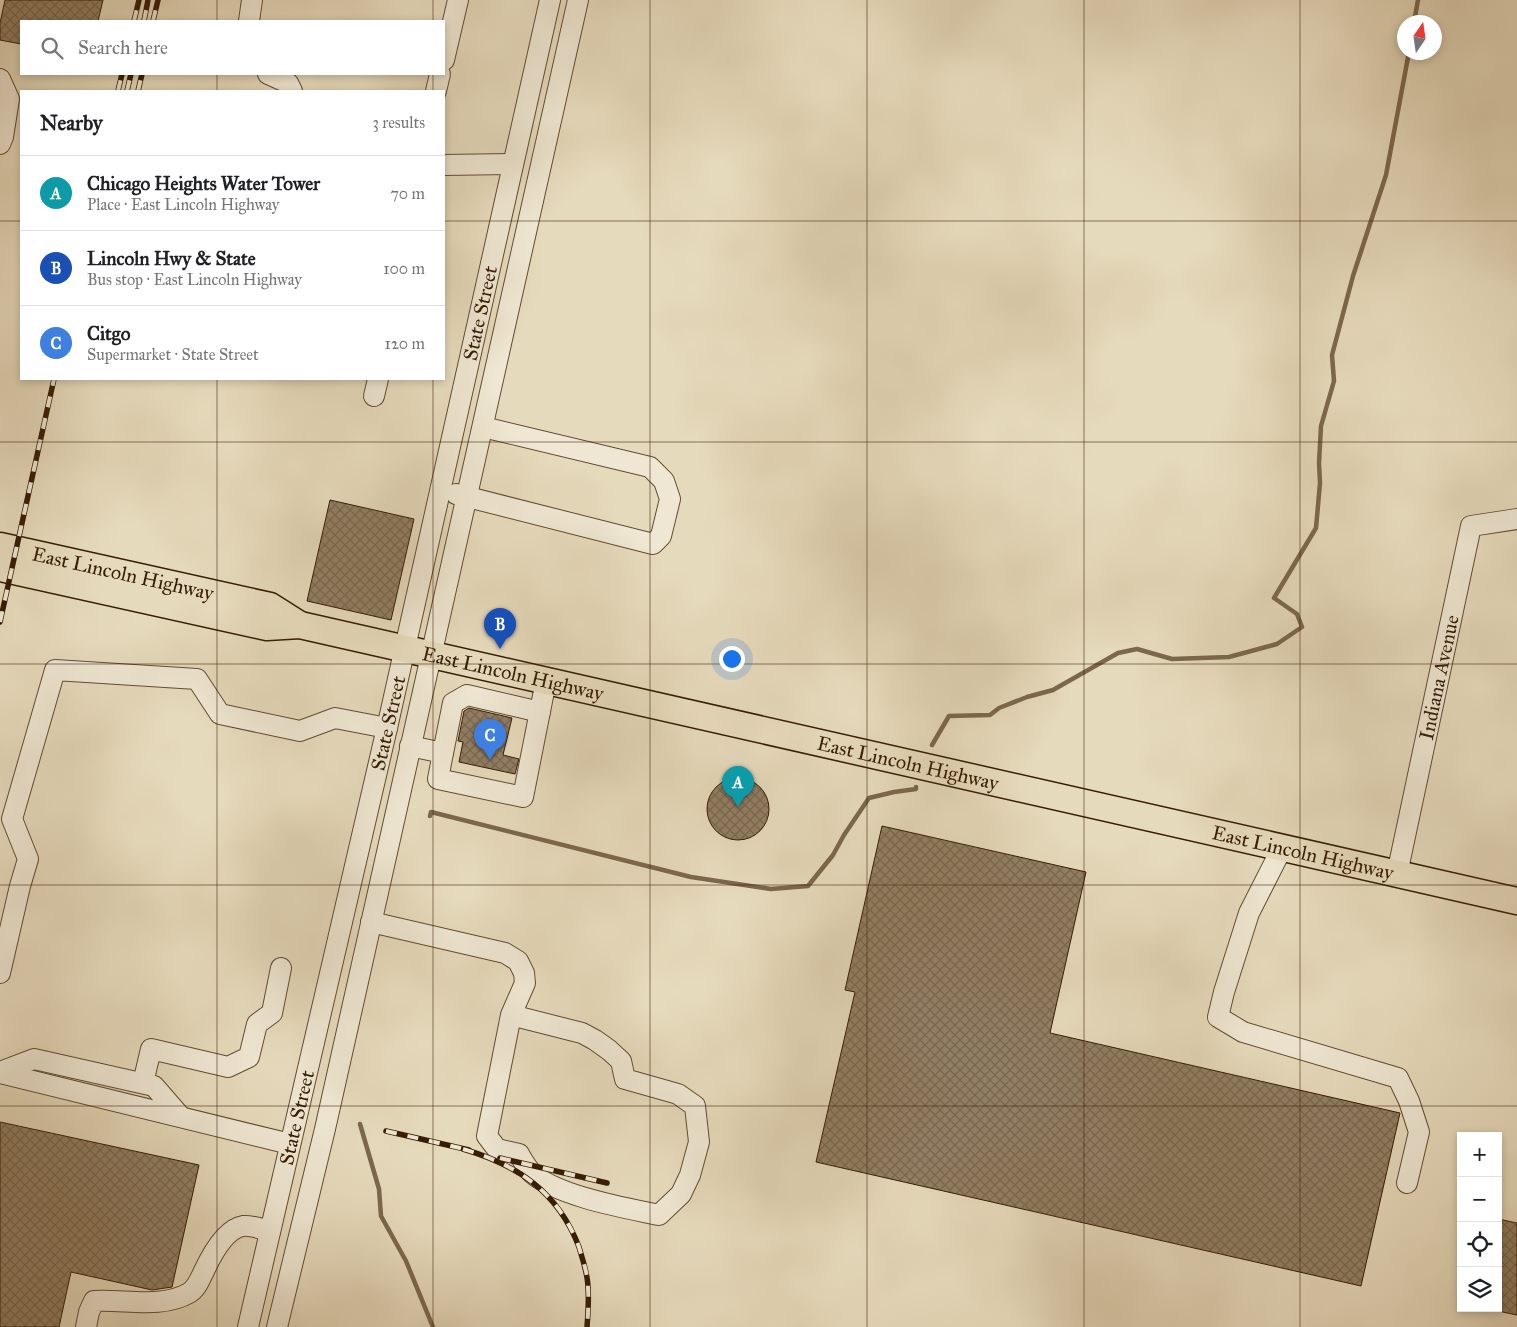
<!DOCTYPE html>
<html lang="en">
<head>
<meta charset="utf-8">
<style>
	:root { --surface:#fff; --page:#f2f2f2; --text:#202124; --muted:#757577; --line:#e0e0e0; --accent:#8f2418 }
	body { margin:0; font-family:"IM FELL Great Primer",serif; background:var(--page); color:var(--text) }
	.controls { position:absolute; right:15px; bottom:15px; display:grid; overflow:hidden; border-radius:0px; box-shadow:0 2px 8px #0003 }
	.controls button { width:45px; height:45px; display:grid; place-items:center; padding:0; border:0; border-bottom:1px solid var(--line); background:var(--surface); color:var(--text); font:25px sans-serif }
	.compass { position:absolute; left:1397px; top:15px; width:45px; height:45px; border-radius:50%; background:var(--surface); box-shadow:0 2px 8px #0003; rotate:13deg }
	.you { position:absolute; left:731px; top:658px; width:18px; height:18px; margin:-12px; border:4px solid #fff; border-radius:50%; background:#1a73e8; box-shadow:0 0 0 8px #1a73e833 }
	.badge { display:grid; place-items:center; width:32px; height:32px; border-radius:50%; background:var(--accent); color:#fff; font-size:16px; font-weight:700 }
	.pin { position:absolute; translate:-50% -41px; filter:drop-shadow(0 1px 2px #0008) }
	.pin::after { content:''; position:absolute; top:26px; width:18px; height:15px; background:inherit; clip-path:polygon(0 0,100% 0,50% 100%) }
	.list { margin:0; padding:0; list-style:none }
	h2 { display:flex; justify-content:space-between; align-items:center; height:65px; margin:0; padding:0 20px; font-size:21px }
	h2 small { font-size:16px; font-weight:400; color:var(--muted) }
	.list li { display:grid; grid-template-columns:32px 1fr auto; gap:15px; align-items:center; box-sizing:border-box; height:75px; padding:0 20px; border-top:1px solid var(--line) }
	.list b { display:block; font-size:19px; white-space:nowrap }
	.list p { margin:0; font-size:16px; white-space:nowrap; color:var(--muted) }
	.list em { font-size:16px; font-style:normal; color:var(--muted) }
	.icon { flex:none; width:28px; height:28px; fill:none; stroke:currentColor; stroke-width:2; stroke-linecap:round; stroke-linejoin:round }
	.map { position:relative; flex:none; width:1517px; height:1327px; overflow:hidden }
	.search { position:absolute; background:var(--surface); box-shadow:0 2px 8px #0003; left:20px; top:20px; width:425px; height:55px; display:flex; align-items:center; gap:12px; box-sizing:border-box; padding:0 18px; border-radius:0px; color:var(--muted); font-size:19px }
	.panel { position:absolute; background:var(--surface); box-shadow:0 2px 8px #0003; left:20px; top:90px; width:425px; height:290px; border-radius:0px }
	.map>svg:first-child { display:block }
</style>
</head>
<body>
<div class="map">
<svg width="1517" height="1327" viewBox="0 0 1517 1327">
	<defs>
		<pattern id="building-cross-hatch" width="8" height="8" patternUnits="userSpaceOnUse" patternTransform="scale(1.25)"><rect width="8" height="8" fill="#927f64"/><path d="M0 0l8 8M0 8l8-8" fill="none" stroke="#786750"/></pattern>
	</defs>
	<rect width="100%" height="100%" fill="#e6dabc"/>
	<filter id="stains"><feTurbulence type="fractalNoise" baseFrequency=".004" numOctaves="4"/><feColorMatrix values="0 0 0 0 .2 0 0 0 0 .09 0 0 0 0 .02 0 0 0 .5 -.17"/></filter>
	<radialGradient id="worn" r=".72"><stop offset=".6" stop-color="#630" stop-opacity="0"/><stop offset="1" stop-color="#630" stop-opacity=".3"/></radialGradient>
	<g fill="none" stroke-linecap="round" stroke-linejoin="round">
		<g stroke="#7c674d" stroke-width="4.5">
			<polyline points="1414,22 1418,0"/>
			<polyline points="932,745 949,716 990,715 999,708 1027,697 1053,690 1118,653 1137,649 1172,659 1229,657 1277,644 1302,627 1297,614 1274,598 1316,528 1320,483 1319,463 1321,426 1334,381 1332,355 1353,276 1386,175 1409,52"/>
			<polyline points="430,816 431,812 691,877 771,889 808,886 833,855 844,835 869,798 894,792 916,789 916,787"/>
			<polyline points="360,1124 379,1189 381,1216 406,1261 433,1327"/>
		</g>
	</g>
	<g fill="url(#building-cross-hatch)" stroke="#361c04">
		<polygon points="5,0 103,0 98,21 21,21 21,44 0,40 0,23"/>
		<polygon points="330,500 414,519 391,620 307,601"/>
		<polygon points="469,708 512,718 503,755 519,759 515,774 459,762 463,742 458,741 464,711"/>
		<circle cx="738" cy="809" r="31"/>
		<polygon points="882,826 1086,872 1050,1033 1400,1113 1361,1286 816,1162 855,992 845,990"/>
		<polygon points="0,1122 199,1165 172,1287 152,1290 71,1272 59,1327 0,1327"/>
		<polygon points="1498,1219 1517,1223 1517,1315 1498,1311"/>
	</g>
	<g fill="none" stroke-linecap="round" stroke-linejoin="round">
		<defs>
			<g id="minor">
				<polyline points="249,21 252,0"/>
				<polyline points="444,60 458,0"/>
				<polyline points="268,74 288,83 292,91"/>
				<polyline points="0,79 9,99 3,137 0,144"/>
				<polyline points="436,91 440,74"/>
				<polyline points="444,165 513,164"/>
				<polyline points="374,396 378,379"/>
				<polyline points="456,494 653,544 661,536 670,499 664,481 650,467 483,427"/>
				<polyline points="410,746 443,753 438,779 523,797 546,681"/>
				<polyline points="443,753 453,703 467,695 540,712"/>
				<polyline points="1282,848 1249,913 1224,992 1218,1017 1243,1032 1398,1078 1409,1101 1419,1132 1407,1183"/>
				<path id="s1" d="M1397 874 1471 526 1517 519"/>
				<path d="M371 922 505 953 518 961 524 973 525 983 511 1015 487 1136 497 1149 519 1154C523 1161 526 1167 532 1173 557 1196 626 1208 659 1215L681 1194 690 1175 699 1142 695 1106 678 1094 625 1079 621 1061 609 1050 595 1040 582 1033 511 1015"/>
				<polyline points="0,973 20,886 28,859 12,819 55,670 197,679 220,714 300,731 335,718 387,728"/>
				<polyline points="0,1072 34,1059 154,1086 180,1116"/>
				<polyline points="0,1073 290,1144"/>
				<polyline points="143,1083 151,1049 228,1067 249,1057 257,1024 272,1013 281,968"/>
				<path d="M86 1327 89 1312 94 1301C125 1299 161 1309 189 1293 197 1288 200 1279 204 1271 211 1256 225 1229 243 1226 251 1225 262 1229 270 1231"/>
				<path id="s2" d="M248 1327 387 728 550 0"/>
				<polyline points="277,1327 325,1129 578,0"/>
			</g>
			<g id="major">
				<path id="s3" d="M0 546 270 606 300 625"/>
				<path id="s4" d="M0 568 267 627 300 625 1517 901"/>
			</g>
		</defs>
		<use href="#minor" stroke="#624c32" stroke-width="22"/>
		<use href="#major" stroke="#361c04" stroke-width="29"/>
		<use href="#minor" stroke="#efe7d3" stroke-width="20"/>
		<use href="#major" stroke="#e6dabc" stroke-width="26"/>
		<defs>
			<g id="rail">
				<polyline points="134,21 139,0"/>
				<polyline points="144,21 148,0"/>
				<polyline points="153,21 158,0"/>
				<polyline points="118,91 122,74"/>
				<polyline points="127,91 131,74"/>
				<polyline points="138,91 142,74"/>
				<polyline points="0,622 54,379"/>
				<polyline points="386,1131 469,1150"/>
				<path d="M463 1149C518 1165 558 1192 579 1247 583 1261 588 1274 588 1288 589 1301 588 1314 587 1327"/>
				<polyline points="500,1158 607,1183"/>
			</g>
		</defs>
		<use href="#rail" stroke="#361c04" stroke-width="5.5"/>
		<use href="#rail" stroke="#efe7d3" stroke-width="4" stroke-dasharray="11" stroke-linecap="butt"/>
	</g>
	<path fill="none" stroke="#361c04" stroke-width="1" stroke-opacity="0.55" d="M217 0V21M433 0V21M650 0V1327M867 0V1327M1084 0V1327M1300 0V1327M217 74V91M433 74V91M0 221H21M444 221H1517M217 379V1327M433 379V1327M0 442H1517M0 664H1517M0 885H1517M0 1106H1517"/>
	<g text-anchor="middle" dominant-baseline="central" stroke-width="4" stroke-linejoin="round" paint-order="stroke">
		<g font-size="20" fill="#361c04" stroke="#efe7d3">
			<text stroke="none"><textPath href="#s2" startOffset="1040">State Street</textPath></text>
			<text stroke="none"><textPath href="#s3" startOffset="126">East Lincoln Highway</textPath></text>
			<text stroke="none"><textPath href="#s4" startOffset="525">East Lincoln Highway</textPath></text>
			<text stroke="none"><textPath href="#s1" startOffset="201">Indiana Avenue</textPath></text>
			<text stroke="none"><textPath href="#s2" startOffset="620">State Street</textPath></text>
			<text stroke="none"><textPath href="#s4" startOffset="930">East Lincoln Highway</textPath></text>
			<text stroke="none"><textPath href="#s4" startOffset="1335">East Lincoln Highway</textPath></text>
			<text stroke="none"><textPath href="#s2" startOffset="215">State Street</textPath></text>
		</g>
	</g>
	<rect width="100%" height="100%" filter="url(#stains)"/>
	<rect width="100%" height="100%" fill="url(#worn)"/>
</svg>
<div class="controls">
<button>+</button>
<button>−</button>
<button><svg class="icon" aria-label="locate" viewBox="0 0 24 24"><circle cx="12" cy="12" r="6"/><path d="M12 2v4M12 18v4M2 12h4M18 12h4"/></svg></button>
<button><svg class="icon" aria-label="layers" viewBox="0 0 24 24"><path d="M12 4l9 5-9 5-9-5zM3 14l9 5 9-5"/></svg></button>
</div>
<svg class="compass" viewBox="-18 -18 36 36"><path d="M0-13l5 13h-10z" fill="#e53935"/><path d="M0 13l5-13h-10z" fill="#757577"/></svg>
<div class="you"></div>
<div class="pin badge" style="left:738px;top:807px;background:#0f9aa8">A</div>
<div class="pin badge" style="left:500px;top:649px;background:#1a4fb4">B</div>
<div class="pin badge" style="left:490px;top:760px;background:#3f7fe0">C</div>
<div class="search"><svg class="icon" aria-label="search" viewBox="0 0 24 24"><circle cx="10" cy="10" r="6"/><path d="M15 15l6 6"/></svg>Search here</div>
<section class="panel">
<h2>Nearby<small>3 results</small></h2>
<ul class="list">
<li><span class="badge" style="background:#0f9aa8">A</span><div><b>Chicago Heights Water Tower</b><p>Place · East Lincoln Highway</p></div><em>70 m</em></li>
<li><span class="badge" style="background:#1a4fb4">B</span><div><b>Lincoln Hwy &amp; State</b><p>Bus stop · East Lincoln Highway</p></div><em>100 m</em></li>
<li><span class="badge" style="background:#3f7fe0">C</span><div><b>Citgo</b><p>Supermarket · State Street</p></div><em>120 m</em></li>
</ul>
</section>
</div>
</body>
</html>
